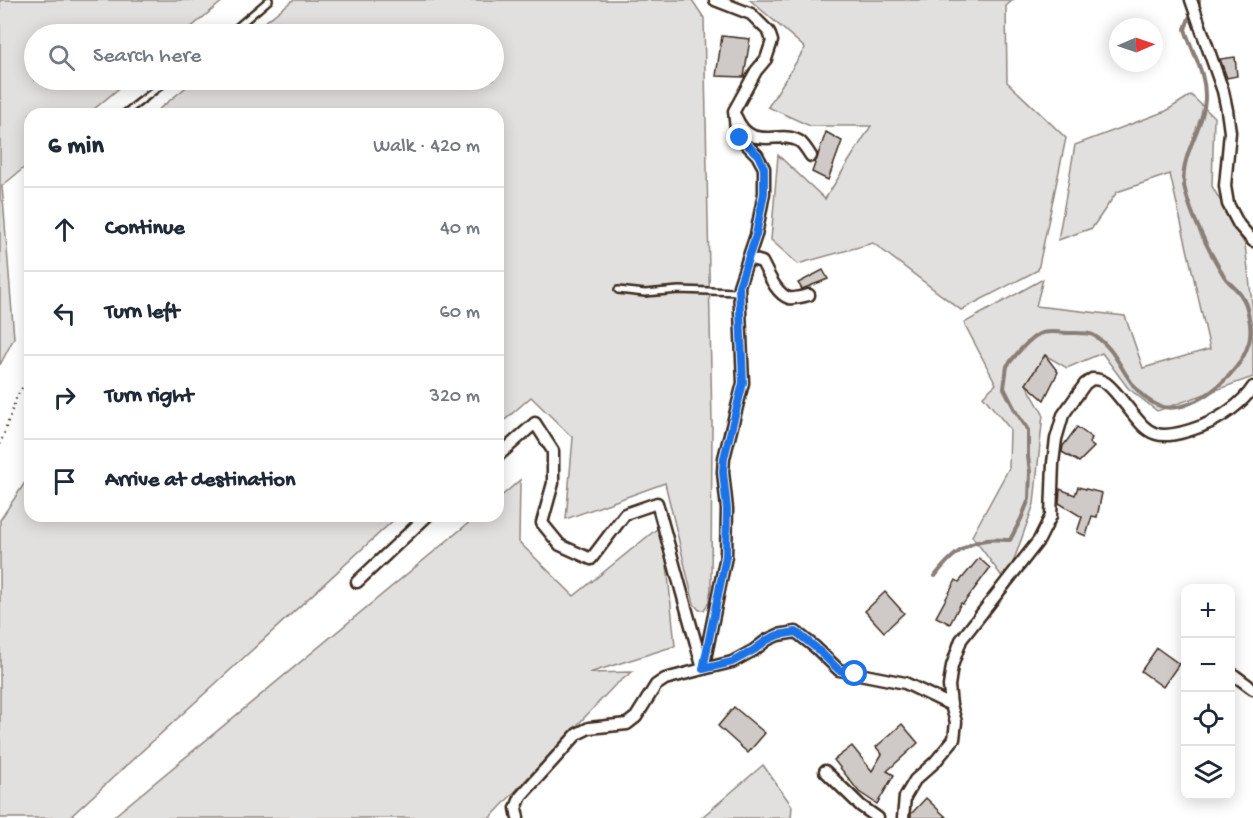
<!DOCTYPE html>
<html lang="en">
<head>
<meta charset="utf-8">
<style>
	:root { --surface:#fff; --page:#f2f2f3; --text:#1f2937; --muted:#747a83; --line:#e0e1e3 }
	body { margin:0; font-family:"Gochi Hand",sans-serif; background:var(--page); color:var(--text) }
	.controls { position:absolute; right:18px; bottom:18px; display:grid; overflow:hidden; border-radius:12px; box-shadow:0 3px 15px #0003 }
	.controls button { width:54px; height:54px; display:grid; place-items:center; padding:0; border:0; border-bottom:2px solid var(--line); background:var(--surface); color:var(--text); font:30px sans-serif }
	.compass { position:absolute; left:1109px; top:18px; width:54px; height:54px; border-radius:50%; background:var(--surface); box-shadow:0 3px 15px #0003; rotate:88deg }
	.stop { position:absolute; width:18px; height:18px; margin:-14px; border:4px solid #1a73e8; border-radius:50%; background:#fff }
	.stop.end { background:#1a73e8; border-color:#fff; box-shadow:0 2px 6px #0008 }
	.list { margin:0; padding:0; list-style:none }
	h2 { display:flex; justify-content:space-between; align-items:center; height:78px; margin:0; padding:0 24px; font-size:26px }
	h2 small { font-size:20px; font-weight:400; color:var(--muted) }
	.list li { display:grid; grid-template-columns:39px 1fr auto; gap:18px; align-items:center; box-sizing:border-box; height:84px; padding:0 24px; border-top:2px solid var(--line) }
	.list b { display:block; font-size:22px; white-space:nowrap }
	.list em { font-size:20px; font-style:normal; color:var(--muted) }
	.icon { flex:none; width:33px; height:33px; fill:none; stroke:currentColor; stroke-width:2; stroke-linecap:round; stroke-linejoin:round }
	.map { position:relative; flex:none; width:1253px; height:818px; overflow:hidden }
	.search { position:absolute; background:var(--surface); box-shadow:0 3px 15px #0003; left:24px; top:24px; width:480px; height:66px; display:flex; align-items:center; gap:15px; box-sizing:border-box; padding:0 21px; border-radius:33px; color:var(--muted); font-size:22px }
	.panel { position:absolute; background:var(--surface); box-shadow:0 3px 15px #0003; left:24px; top:108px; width:480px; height:414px; border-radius:18px }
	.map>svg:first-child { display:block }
</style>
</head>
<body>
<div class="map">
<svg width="1253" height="818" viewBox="0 0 1253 818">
	<rect width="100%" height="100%" fill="#fff"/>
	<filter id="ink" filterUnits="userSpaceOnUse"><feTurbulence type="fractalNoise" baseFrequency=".0167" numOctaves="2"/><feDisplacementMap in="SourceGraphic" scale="12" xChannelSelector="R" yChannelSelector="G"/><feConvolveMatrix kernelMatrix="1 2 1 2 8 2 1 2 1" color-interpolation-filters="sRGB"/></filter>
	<g filter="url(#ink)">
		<g fill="#e2e0de" stroke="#8e857e" stroke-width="1.5">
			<polygon points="0,0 224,0 183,34 34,34 34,80 129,80 88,114 30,114 30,163 2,186 14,338 0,365"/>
			<polygon points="293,0 692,0 704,18 712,423 711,588 709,602 704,610 699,610 694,604 665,483 566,519 573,438 531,397 498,426 498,114 153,114 195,80 494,80 494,34 250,34"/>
			<polygon points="750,0 1013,0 1006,6 1007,82 1066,138 1038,270 961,310 873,243 798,264 771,240 778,155 825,199 871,126 810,126 768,107 805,48"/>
			<polygon points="1191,95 1214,117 1212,186 1245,245 1253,311 1253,377 1157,411 1128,388 1102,353 1067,368 1045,355 1026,384 1043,414 1034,504 1006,582 972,536 1009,468 1010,429 983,396 996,384 964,323 1043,279 1036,306 1125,316 1143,368 1210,349 1170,174 1117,192 1092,228 1058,240 1075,145 1166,111"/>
			<polygon points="30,475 30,516 398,516 69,818 0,818 0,520"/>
			<polygon points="520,480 519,542 574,596 663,524 675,646 589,673 632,672 614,686 490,818 112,818 477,516 498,516 498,499"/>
			<polygon points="763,765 792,806 791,818 701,818"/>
		</g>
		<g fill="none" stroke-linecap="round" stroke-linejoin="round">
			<path stroke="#887e77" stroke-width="4" d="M935 576C947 560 965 543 986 540 994 539 1002 540 1010 540L1021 519 1029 499 1030 472 1028 456V430L1016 412 1004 388 1007 366C1014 357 1029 339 1039 334 1046 331 1059 332 1066 333 1074 333 1087 332 1093 335 1122 351 1124 390 1157 405 1188 419 1240 375 1248 345 1251 339 1251 325 1249 318 1248 312 1246 302 1242 297 1238 289 1229 284 1224 276 1209 251 1194 222 1186 194 1175 159 1204 131 1205 98 1206 72 1192 53 1185 29L1189 18 1199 11V0"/>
		</g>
		<g fill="#cfcac7" stroke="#3b2a1e" stroke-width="1.5">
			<polygon points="722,36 750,39 744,77 716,76"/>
			<polygon points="1235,57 1237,76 1227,78 1220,59"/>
			<polygon points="826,132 842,141 828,180 812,172"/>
			<polygon points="823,270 828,279 802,289 798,283"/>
			<polygon points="1045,355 1058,372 1044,400 1026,384"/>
			<polygon points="1077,427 1092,438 1089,443 1094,447 1079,462 1062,452 1063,446"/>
			<polygon points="1078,487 1102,493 1097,517 1092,516 1086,536 1077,532 1082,517 1059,503 1060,489 1075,495"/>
			<polygon points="979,558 990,568 963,604 961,603 950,624 936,617 956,580 959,582"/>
			<polygon points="885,592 904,613 884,632 865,611"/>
			<polygon points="1157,648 1179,664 1163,687 1141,671"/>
			<polygon points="734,707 765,733 748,753 718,726"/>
			<polygon points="902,724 918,743 887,771 894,775 877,804 859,792 834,760 852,746 872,771 882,754 876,747"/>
			<polygon points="926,798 947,818 911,818 911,814"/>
		</g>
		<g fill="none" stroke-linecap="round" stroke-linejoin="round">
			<defs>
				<g id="lane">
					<polyline points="229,34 269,0"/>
					<polyline points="124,114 168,80"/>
					<polyline points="618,290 645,293 679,290 739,292"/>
				</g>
				<g id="street">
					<polyline points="1191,0 1223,91 1227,110 1230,132 1225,186 1228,204 1239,225 1253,241"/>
					<path d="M736 117C751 153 779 129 799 141 804 144 808 152 811 156"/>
					<path d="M748 258 762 262C768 273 776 294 789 298 795 299 804 296 809 295"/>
					<polyline points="498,456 535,423 553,451 553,483 542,523 560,545 591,559 625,514 657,503 703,669 732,662 754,650 767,640 778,635 796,632 815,647 839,670 905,683 951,705"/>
					<polyline points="357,582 427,516"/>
					<polyline points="1230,672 1253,689"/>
					<polyline points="825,771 861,806 878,818"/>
					<polyline points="518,818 516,808 521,796 577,734 589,728 627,724 636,717 656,685 665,679 703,669 726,556 727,509 723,472 724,458 743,383 739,286 756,235 764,193 764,168 757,155 740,138 736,129 734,111 756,71 766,59 772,41 769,32 751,14 715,0"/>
					<path d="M903 818 905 797 915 780 935 762 954 739 956 722 951 705 949 686 952 666 961 640 1039 540 1051 516 1053 463 1056 439 1063 415 1085 384 1092 379C1103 379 1108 384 1115 392 1148 430 1146 447 1202 426 1221 418 1242 404 1253 387"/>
				</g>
			</defs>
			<use href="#lane" stroke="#3b2a1e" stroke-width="10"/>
			<use href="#street" stroke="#3b2a1e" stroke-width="15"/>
			<polyline stroke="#3b2a1e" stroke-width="2" stroke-dasharray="1.5 4.5" stroke-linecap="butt" points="0,445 17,396 30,375"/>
			<use href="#lane" stroke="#fff" stroke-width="5"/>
			<use href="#street" stroke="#fff" stroke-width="10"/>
		</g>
	</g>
	<g fill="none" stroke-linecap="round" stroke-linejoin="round" filter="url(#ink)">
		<polyline stroke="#1a73e8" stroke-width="8" points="740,138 758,155 764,168 764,193 756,235 739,286 743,383 724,458 723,472 727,509 726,556 703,669 732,662 754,650 767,640 778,635 796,632 815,647 839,670 855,674"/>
	</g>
</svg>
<div class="controls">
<button>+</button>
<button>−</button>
<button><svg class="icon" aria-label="locate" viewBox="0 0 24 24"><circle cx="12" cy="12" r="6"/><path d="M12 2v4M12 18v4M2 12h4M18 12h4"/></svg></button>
<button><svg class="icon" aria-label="layers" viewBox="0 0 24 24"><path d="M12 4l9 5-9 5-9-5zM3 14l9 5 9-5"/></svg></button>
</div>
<svg class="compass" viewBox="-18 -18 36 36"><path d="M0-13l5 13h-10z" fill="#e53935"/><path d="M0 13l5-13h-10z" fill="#747a83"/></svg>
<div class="stop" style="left:855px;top:674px"></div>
<div class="stop end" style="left:740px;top:138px"></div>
<div class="search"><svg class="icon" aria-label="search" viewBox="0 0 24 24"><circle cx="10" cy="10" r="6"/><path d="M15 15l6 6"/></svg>Search here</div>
<section class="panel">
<h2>6 min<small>Walk · 420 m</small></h2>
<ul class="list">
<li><svg class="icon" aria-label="ahead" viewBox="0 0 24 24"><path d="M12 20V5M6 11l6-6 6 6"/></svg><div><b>Continue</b></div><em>40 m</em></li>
<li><svg class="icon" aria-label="left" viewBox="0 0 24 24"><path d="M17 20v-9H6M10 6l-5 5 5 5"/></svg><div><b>Turn left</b></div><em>60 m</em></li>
<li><svg class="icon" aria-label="right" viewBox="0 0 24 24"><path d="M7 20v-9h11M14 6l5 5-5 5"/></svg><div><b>Turn right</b></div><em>320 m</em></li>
<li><svg class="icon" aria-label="arrive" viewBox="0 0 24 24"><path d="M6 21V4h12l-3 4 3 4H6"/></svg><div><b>Arrive at destination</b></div></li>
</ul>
</section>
</div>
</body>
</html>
